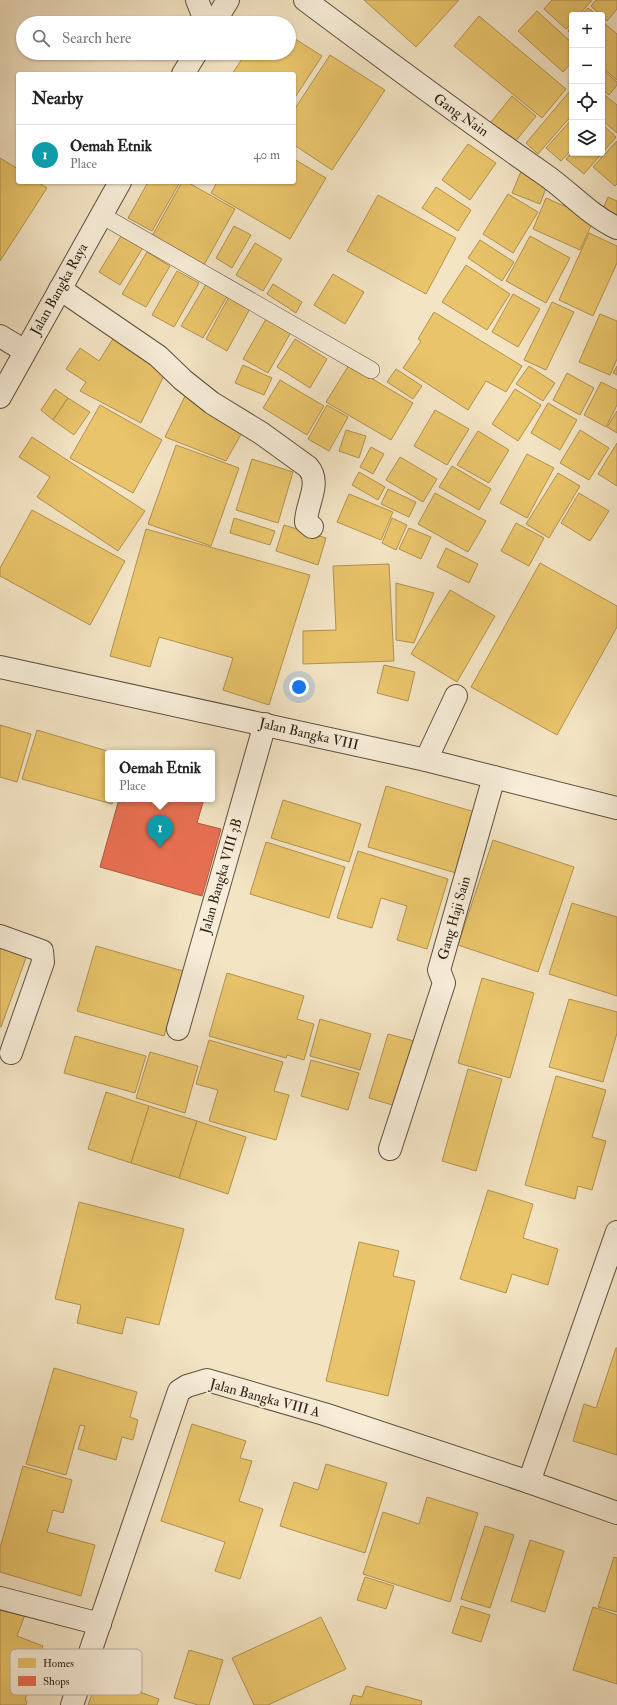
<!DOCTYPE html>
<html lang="en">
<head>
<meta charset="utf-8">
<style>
	:root { --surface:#fff; --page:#f6f6f6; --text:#222; --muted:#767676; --line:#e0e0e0; --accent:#ea580c }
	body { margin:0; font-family:"IM FELL Double Pica",serif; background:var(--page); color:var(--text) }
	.controls { position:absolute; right:12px; top:12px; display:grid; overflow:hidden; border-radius:4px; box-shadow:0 1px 3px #0004 }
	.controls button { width:36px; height:36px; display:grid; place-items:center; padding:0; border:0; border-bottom:1px solid var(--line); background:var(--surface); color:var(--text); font:20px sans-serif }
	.you { position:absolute; left:299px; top:687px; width:14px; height:14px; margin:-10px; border:3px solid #fff; border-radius:50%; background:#1a73e8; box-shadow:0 0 0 6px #1a73e833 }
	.badge { display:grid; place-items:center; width:26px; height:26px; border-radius:50%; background:var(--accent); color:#fff; font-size:13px; font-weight:700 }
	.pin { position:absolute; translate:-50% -33px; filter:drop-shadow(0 1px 2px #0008) }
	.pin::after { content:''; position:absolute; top:21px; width:14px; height:12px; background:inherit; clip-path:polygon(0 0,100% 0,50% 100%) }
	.popup { position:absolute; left:105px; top:750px; width:110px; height:52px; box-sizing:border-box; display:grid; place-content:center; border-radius:4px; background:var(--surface); filter:drop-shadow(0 1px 3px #0005); font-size:13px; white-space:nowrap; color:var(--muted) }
	.popup b { font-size:15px; color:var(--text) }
	.popup::after { content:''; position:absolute; left:50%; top:100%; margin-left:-8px; border:8px solid transparent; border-top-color:var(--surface) }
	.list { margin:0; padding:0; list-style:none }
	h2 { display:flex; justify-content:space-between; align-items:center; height:52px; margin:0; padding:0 16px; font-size:17px }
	h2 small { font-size:13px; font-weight:400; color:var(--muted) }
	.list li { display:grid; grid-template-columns:26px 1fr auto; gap:12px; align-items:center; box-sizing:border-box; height:60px; padding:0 16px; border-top:1px solid var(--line) }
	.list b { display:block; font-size:15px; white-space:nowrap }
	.list p { margin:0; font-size:13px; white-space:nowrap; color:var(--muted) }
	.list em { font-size:13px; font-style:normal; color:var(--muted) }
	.icon { flex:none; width:22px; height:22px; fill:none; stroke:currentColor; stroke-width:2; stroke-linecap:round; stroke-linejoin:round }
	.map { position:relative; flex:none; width:617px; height:1705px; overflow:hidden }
	.search { position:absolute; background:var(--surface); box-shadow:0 1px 3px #0004; left:16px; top:16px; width:280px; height:44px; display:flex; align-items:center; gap:10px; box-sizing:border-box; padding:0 14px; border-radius:22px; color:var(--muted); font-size:15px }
	.panel { position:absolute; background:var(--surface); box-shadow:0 1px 3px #0004; left:16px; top:72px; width:280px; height:112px; border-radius:4px }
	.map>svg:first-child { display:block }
</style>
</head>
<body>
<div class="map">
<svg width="617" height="1705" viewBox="0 0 617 1705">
	<rect width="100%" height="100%" fill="#f3e4c4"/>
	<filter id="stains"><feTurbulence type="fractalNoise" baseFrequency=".005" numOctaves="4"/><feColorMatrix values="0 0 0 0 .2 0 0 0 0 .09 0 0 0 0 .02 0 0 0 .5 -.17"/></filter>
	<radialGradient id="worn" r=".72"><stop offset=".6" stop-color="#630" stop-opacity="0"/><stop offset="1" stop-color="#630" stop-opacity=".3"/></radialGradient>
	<g fill="#e9c46a" stroke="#b19250">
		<polygon points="364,0 459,0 416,47"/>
		<polygon points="552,0 592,0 579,15 572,15 572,23 566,29 544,9"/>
		<polygon points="596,0 617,0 617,9 607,21 591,6"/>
		<polygon points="588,8 597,15 581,15"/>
		<polygon points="537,11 572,43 572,62 563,72 518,31"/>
		<polygon points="479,16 566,89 542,118 454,46"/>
		<polygon points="603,22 617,34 617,80 602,67 602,24"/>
		<polygon points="572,26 572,34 568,31"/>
		<polygon points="289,35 322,56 294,99 294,74 232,74 246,53 289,53"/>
		<polygon points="330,55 385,90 332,170 294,145 294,110"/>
		<polygon points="602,69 617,82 617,85 609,95 602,89"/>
		<polygon points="570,91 572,92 572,115 538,154 526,143"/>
		<polygon points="602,93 617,105 617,133 602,120"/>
		<polygon points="512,96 536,116 510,148 486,128"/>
		<polygon points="572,119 572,149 561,161 546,148"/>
		<polygon points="602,124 616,137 584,174 566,159 572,152 602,153"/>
		<polygon points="617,141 617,184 615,186 593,167"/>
		<polygon points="468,144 496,163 470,200 442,180"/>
		<polygon points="0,158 18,169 18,182 38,182 47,188 0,261"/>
		<polygon points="294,159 326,178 290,239 211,193 217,182 294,182"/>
		<polygon points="522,169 549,180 540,204 512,193"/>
		<polygon points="148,182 180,182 152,231 128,218"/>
		<polygon points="182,182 187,182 235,209 204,265 152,236"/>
		<polygon points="436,187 471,210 458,231 422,208"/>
		<polygon points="508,194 538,212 513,253 483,234"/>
		<polygon points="378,195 456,238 426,294 347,251"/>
		<polygon points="608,197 617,201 617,225 599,218"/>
		<polygon points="546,198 594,219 580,250 533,229"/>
		<polygon points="234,226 251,235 232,268 216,258"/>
		<polygon points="123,233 144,246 120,285 99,272"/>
		<polygon points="589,233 617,246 617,263 593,316 559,300"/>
		<polygon points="530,236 570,258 546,303 506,281"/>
		<polygon points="480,240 514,262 502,281 468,258"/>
		<polygon points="255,243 282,259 263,291 236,275"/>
		<polygon points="147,252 170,266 146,307 122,294"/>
		<polygon points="466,265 510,294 487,330 442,302"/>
		<polygon points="177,271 199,283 174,327 152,315"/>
		<polygon points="333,274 364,292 345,324 314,305"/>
		<polygon points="208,281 229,293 203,338 181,326"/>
		<polygon points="273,284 302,302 296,313 267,294"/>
		<polygon points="231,293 252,305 227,351 206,339"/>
		<polygon points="513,294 540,309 518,347 492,332"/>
		<polygon points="552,302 574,312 546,370 524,360"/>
		<polygon points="434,312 522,366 506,392 486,381 468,410 403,368 421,341 418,339"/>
		<polygon points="600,314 617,321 617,359 610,375 579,362"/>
		<polygon points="266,319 291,332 268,373 243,359"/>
		<polygon points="116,334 168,367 141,423 80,391 86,382 66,369 80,348 99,361"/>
		<polygon points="295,339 327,359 310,388 277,367"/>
		<polygon points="243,365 272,378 264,395 235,383"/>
		<polygon points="349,365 413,403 391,440 326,402"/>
		<polygon points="529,366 555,383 543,401 516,384"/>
		<polygon points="617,366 617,375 613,373"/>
		<polygon points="396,369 422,386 413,399 387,382"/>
		<polygon points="567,373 594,388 580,415 553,400"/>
		<polygon points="280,380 324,406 307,435 263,408"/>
		<polygon points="601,382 617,390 617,405 606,427 584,415"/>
		<polygon points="55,389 68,398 53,420 41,410"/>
		<polygon points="515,389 541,405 518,441 492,424"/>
		<polygon points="186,394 245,427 226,461 165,437"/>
		<polygon points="68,398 90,412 74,435 53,420"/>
		<polygon points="548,403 577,420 560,450 531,433"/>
		<polygon points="100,405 162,440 133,493 70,458"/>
		<polygon points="327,405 348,417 329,451 308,439"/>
		<polygon points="435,410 469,429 447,465 414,446"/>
		<polygon points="617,411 617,433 607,427"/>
		<polygon points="346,430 366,436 359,458 339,451"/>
		<polygon points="580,430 609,448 589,480 560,463"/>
		<polygon points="478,431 509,450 489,483 457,465"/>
		<polygon points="32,437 145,511 118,551 37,497 50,477 19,457"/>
		<polygon points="617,443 617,486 598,474"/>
		<polygon points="176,445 239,468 211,546 148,524"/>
		<polygon points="371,447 384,454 373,474 360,467"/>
		<polygon points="527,454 554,468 527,518 500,503"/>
		<polygon points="400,457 437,479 423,502 386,480"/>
		<polygon points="252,459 293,472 278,523 236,510"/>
		<polygon points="452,466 491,489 479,510 439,487"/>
		<polygon points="359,472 385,487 378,500 352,485"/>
		<polygon points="558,473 580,486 549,538 526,524"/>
		<polygon points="388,489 416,502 409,517 381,504"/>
		<polygon points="435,493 486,521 468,552 418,524"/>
		<polygon points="579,493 609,511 590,541 561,523"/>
		<polygon points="349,494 393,512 381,540 337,522"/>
		<polygon points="32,510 125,561 90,625 0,576 0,568"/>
		<polygon points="234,518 275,531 270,545 230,533"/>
		<polygon points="392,518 407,525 396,550 382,543"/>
		<polygon points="516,523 544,538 529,566 501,551"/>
		<polygon points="284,525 326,538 318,565 276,551"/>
		<polygon points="409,528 431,537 421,559 399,549"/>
		<polygon points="146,529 310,575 269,705 223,690 233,658 159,637 150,667 110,656"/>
		<polygon points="446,548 478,564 469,583 437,567"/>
		<polygon points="540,563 617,606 617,627 557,735 471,687"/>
		<polygon points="389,564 394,661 303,664 303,631 336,630 333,566"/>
		<polygon points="396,583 434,593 414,643 396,640"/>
		<polygon points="450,590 495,616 457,682 411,654"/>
		<polygon points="384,665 415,672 408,701 377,693"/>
		<polygon points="0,725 31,734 17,782 0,777"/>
		<polygon points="37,730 114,753 108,753 108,799 113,799 112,804 22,779"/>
		<polygon points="386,786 475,812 456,873 368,847"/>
		<polygon points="283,800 361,824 349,862 271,838"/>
		<polygon points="493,840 574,867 538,972 458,945"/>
		<polygon points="266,842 345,867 329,918 250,894"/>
		<polygon points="358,851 448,879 427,949 397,940 407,906 381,898 372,928 337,918"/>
		<polygon points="572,903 617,917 617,996 549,974"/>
		<polygon points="0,945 27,955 1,1027 0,1027"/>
		<polygon points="96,946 183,971 164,1036 77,1011"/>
		<polygon points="227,973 304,996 297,1019 314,1024 304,1060 287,1055 286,1058 209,1036"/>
		<polygon points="482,978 534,993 510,1078 458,1063"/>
		<polygon points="569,999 617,1012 617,1033 603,1082 549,1067"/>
		<polygon points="320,1019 371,1034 360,1070 310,1056"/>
		<polygon points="388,1034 418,1042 399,1107 369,1098"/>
		<polygon points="75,1036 146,1056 135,1093 64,1073"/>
		<polygon points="209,1040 283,1062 274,1091 289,1095 276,1140 209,1121 218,1090 196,1084"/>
		<polygon points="150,1052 198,1066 185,1113 136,1098"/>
		<polygon points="311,1060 359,1073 348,1110 301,1096"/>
		<polygon points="468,1069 502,1079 476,1171 442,1161"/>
		<polygon points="556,1076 606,1090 592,1137 606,1141 592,1190 578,1186 575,1199 525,1185"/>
		<polygon points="106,1092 149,1106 131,1163 88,1149"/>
		<polygon points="149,1106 197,1121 179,1178 131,1163"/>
		<polygon points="197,1121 246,1137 228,1194 179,1178"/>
		<polygon points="488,1190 533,1204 523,1238 558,1249 548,1285 512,1274 506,1293 460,1279"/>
		<polygon points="79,1202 184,1229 159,1325 126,1317 122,1334 77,1323 81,1305 55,1299"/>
		<polygon points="359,1242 399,1251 393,1276 415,1281 388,1396 326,1381"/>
		<polygon points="616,1348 617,1348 617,1455 573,1441 584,1404 596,1408"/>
		<polygon points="54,1368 137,1392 130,1417 138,1420 133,1440 122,1437 116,1460 78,1449 85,1426 80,1425 66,1475 26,1464"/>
		<polygon points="192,1424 246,1441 240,1458 252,1461 239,1501 263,1509 240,1579 215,1571 225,1542 161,1521"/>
		<polygon points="326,1464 387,1483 365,1553 280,1526 294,1482 318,1490"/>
		<polygon points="23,1466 72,1480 63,1513 53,1510 47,1532 95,1545 81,1596 0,1572 0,1548"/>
		<polygon points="427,1497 478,1513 450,1602 363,1574 383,1512 419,1524"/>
		<polygon points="485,1526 514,1535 490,1608 461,1599"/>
		<polygon points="530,1540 564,1551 545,1612 511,1601"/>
		<polygon points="614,1557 617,1558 617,1612 598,1607"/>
		<polygon points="365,1577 394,1586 386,1609 357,1600"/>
		<polygon points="0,1603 26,1612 17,1636 43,1646 25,1700 27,1701 26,1705 0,1705"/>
		<polygon points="461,1606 490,1615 481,1642 452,1633"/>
		<polygon points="593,1607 617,1615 617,1684 573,1670"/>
		<polygon points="321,1617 346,1669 268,1705 254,1705 232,1658"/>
		<polygon points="189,1650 223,1660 209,1705 198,1705 174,1698"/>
		<polygon points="115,1672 141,1681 137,1691 159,1699 157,1705 88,1705 98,1677 111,1682"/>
		<polygon points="366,1686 422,1701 421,1705 350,1705 353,1695 362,1697"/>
	</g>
	<polygon fill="#e76f51" stroke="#af573e" points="119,799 204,799 197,823 221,829 202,896 100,867"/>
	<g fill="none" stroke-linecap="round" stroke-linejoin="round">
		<defs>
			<polyline id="service" points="101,215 371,370"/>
			<g id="minor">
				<polyline points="197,0 206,23"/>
				<path d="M305 0C384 59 463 118 544 174 569 191 589 215 617 228"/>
				<path d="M60 289 158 356 183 380 212 403 261 433 308 467C322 483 306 504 306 522L312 527"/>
				<polyline points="0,336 25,351"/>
				<polyline points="426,760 456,696"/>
				<polyline points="0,936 42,951 43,962 11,1053"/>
				<polyline points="178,1029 265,724"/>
				<polyline points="390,1149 444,983 439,970 494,777"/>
				<polyline points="529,1482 617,1232"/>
				<polyline points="0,1598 100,1624"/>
				<polyline points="72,1705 179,1391 187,1386 207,1380 324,1414 529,1482 617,1513"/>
			</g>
			<g id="tertiary">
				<polyline points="214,23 228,0"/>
				<polyline points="183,74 196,53"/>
				<polyline points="0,397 120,182"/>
				<polyline points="0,667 426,760 617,808"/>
			</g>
		</defs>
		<use href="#service" stroke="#5e503f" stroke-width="18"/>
		<use href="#minor" stroke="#5e503f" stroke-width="24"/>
		<use href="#tertiary" stroke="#5e503f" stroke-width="24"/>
		<use href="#service" stroke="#f7edd9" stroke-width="17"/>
		<use href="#minor" stroke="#f7edd9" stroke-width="22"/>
		<use href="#tertiary" stroke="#f7edd9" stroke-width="22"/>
	</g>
	<g text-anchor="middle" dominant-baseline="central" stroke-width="4" stroke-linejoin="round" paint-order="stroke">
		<g font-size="14" fill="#2d1f13" stroke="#f7edd9">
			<text transform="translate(461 115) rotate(35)">Gang Nain</text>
			<text transform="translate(59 289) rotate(-61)">Jalan Bangka Raya</text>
			<text transform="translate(309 734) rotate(13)">Jalan Bangka VIII</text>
			<text transform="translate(221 876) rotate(-74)">Jalan Bangka VIII 3B</text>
			<text transform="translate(454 918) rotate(-74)">Gang Haji Sain</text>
			<text transform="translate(265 1398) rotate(15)">Jalan Bangka VIII A</text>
		</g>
	</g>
	<rect x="10" y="1649" width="132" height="46" rx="6" fill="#f7edd9" stroke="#baaf9e" stroke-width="1"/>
	<rect x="18" y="1658" width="18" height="10" fill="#e9c46a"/>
	<rect x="18" y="1676" width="18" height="10" fill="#e76f51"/>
	<g font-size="11" fill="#2d1f13">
		<text x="43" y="1667">Homes</text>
		<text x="43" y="1685">Shops</text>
	</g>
	<rect width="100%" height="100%" filter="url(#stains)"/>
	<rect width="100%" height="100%" fill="url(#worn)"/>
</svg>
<div class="controls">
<button>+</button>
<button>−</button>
<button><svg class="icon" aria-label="locate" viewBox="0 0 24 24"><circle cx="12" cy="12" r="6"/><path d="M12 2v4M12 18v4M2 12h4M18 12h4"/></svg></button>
<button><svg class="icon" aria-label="layers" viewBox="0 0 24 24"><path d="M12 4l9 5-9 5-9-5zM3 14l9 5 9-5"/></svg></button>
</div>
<div class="you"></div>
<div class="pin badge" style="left:160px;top:848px;background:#0f9aa8">1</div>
<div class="popup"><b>Oemah Etnik</b>Place</div>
<div class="search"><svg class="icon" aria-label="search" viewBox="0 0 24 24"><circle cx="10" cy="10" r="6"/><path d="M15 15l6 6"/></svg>Search here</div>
<section class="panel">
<h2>Nearby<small></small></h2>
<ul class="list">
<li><span class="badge" style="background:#0f9aa8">1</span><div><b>Oemah Etnik</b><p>Place</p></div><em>40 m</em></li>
</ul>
</section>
</div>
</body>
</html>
